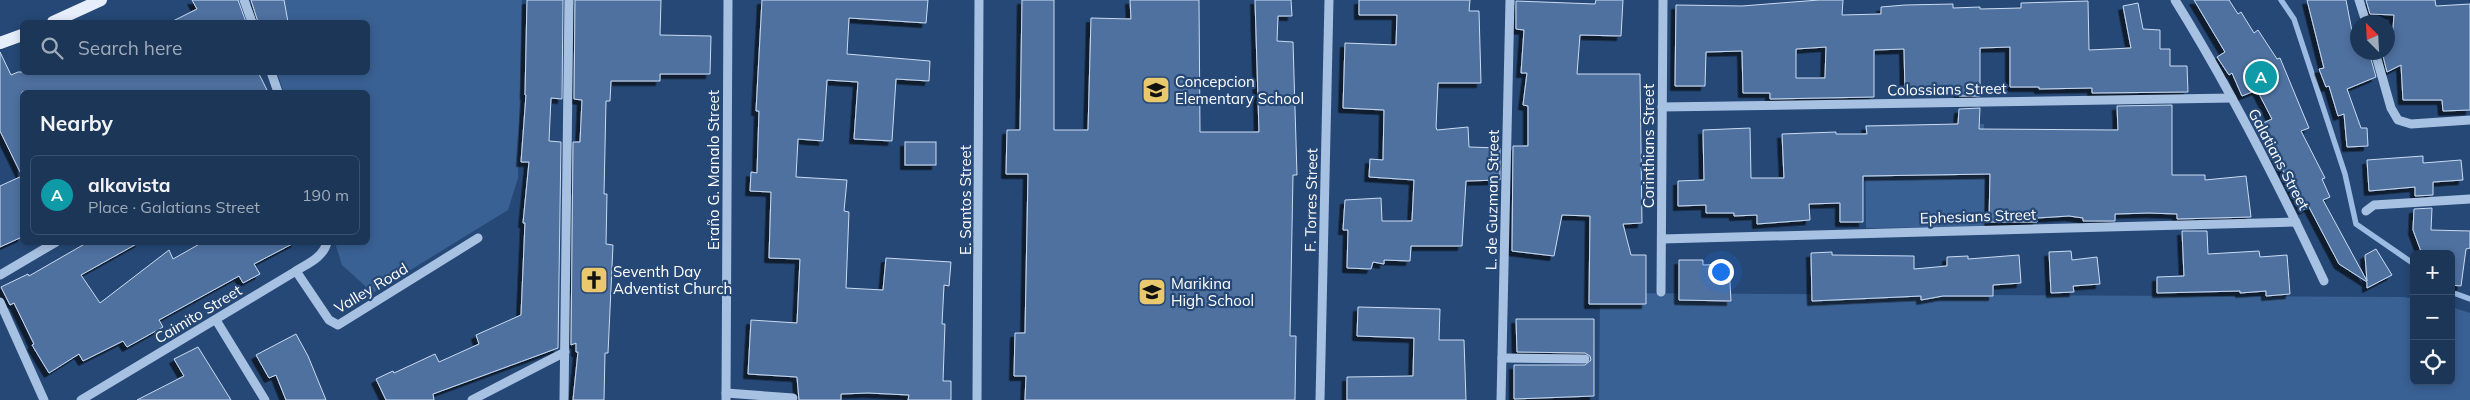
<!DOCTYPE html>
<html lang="en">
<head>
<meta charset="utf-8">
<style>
	:root { --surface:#1c3658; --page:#294161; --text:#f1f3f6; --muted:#a0abba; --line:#3a506e; --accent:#bca0f2 }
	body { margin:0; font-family:Mulish,sans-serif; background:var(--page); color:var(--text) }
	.controls { position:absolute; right:15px; bottom:15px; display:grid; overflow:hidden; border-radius:8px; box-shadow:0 2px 8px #0003 }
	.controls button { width:45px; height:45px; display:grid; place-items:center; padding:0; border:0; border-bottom:1px solid var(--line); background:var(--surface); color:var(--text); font:25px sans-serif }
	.compass { position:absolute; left:2350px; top:15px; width:45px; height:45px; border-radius:50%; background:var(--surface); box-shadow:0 2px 8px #0003; rotate:336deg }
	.you { position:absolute; left:1720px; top:271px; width:18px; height:18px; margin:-12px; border:4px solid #fff; border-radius:50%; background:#1a73e8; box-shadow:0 0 0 8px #1a73e833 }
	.badge { display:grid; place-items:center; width:32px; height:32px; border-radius:50%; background:var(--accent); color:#fff; font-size:16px; font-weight:700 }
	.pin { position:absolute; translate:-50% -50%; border:2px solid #fff; box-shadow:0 1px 5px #0006 }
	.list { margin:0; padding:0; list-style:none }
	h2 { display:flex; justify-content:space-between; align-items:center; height:65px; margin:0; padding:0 20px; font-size:21px }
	h2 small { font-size:16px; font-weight:400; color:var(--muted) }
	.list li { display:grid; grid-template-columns:32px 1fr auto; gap:15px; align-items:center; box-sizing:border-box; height:80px; margin:0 10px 10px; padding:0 10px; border:1px solid var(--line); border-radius:8px }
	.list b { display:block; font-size:19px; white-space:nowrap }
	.list p { margin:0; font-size:16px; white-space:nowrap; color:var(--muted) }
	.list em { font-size:16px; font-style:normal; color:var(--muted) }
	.icon { flex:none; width:28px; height:28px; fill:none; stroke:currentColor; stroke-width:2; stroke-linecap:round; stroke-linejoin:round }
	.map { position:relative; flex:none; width:2470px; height:400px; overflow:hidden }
	.search { position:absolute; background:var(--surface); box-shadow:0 2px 8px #0003; left:20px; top:20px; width:350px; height:55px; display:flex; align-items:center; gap:12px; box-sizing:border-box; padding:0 18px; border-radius:8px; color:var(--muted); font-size:19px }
	.panel { position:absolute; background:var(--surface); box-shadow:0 2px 8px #0003; left:20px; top:90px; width:350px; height:155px; border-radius:8px }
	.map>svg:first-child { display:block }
</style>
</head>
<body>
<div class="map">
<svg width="2470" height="400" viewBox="0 0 2470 400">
	<defs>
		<filter id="shadow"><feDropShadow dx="-4.5" dy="4.5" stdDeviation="0" flood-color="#0009"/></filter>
	</defs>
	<rect width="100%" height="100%" fill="#264876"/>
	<g fill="#3a6194">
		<polygon points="252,0 522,0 518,178 508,210 373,293 342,265 335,243 368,242 368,92 284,92 277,73 368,72 368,22 260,22"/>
		<polygon points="1984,124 1985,227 1866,228 1865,125"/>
		<polygon points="1600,293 2404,297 2414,299 2414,381 2451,381 2451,307 2470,313 2470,400 1599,400"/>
	</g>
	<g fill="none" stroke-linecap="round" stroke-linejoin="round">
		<g stroke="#9cbbe3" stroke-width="5.5">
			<polyline points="2281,0 2294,19 2345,174 2356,224 2414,264"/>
			<polyline points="2451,292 2470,299"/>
		</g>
	</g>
	<g fill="#4f71a0" stroke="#cadbf2" fill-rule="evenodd" filter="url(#shadow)">
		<polygon points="192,0 238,0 246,22 171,22 197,9"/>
		<polygon points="251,0 284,0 288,22 258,22"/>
		<polygon points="527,0 563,0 562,99 551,98 549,141 561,142 558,348 433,394 434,400 386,400 376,379 393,371 394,373 435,354 439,362 479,344 476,335 521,315 525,223 523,223 529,162 521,162 526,95 525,95"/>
		<polygon points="575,0 661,0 660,35 711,36 710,74 660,74 660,81 611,81 610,101 606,101 604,194 607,194 606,244 613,245 608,353 605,353 604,400 573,400 578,352 576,352 576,343 571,345 573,142 580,142 582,100 574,99"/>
		<polygon points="762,0 928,0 926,23 849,18 847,54 930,61 929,81 896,79 892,141 854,139 858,82 827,80 823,141 798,139 796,177 847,180 844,211 849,212 846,288 883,290 886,258 951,262 949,286 944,285 942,324 945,324 943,381 951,381 951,400 908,400 909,395 868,393 841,394 841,400 799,400 797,377 748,374 751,320 797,323 800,259 769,258 771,192 750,191 751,172 757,173 759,111 756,111"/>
		<polygon points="1022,0 1054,0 1054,130 1088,130 1091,18 1131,19 1130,0 1199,0 1200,132 1259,132 1255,0 1291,0 1292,16 1278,16 1277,41 1293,42 1297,175 1293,175 1290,336 1296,336 1295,400 1025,400 1026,376 1014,376 1015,333 1025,333 1028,174 1006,174 1007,130 1020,130"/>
		<polygon points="1359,0 1470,0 1469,11 1479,11 1481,83 1438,83 1436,127 1437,130 1468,127 1469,147 1500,148 1500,180 1466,181 1462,246 1411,246 1410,261 1384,260 1384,264 1373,262 1371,269 1347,268 1348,230 1343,230 1345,200 1381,198 1382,221 1412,221 1414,180 1369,177 1370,159 1383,160 1384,110 1343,108 1345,43 1396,45 1397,15 1359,15"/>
		<polygon points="1596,0 1623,0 1621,36 1580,35 1577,74 1640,74 1642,223 1623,224 1631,255 1646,255 1646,304 1589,304 1590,216 1562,215 1554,256 1512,251 1513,146 1528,146 1528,106 1523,105 1527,73 1521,73 1524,30 1516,29 1516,1 1595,4"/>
		<path d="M1819 0H1843L1842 15 1881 14V7L1905 5 1953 4V8L1980 7V9L2021 8V3L2088 1 2089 50 2131 48 2123 6 2138 3 2143 29 2160 30V49H2170V66H2187L2188 92 2092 93V88L2039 89V87H2010V47L1980 48V96H1959V91H1905L1904 49 1874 50V97L1770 99V93H1743L1742 51 1706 52 1705 86H1675L1676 5 1742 6ZM1826 47 1825 78H1796V49Z"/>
		<polygon points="2194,0 2229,0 2238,14 2241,12 2254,33 2258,30 2277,59 2280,58 2309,128 2301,131 2325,178 2322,179 2330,197 2323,200 2367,281 2365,255 2376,249 2392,275 2367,288 2367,282 2339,264 2309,207 2303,210 2277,159 2263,123 2272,119 2257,90 2242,96 2232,73 2229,75 2217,57 2225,52"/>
		<polygon points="2307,0 2346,0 2356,52 2369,52 2376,77 2347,89 2361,128 2367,128 2368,146 2347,147 2344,114 2338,116 2329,86 2326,87 2319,69 2324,68"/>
		<polygon points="2366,0 2435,0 2436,6 2470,4 2470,110 2443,111 2442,100 2403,100 2401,65 2387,72 2382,52 2388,52 2388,45 2392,43 2394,15 2370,14"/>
		<polygon points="0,52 11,75 18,72 258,72 268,92 22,92 22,176 0,131"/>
		<polygon points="2172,105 2172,175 2205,175 2205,180 2246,176 2251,217 2177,219 2177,214 2149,213 2115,214 2115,221 2083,221 2083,218 2069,216 2037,218 2037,222 1989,222 1990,174 1863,176 1863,222 1840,222 1840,203 1809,204 1810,220 1757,224 1757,215 1734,216 1734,213 1706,213 1706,205 1678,206 1678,181 1704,180 1703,130 1750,128 1751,178 1784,178 1782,134 1836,132 1836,134 1867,134 1866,126 1958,124 1959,109 1980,108 1979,129 2118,130 2117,106"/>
		<rect x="905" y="142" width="31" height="23"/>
		<polygon points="2423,156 2423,163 2461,160 2463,180 2433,182 2433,195 2415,196 2415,187 2369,191 2367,160"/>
		<polygon points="22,176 22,237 0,247 0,186"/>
		<polygon points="2432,208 2431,230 2470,231 2470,248 2466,249 2461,286 2451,285 2451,254 2422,254 2413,230 2414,209"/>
		<polygon points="2182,231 2207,231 2208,254 2259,251 2260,257 2287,255 2290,294 2266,296 2266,291 2240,293 2240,291 2157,293 2157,277 2184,276"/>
		<polygon points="88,242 140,242 81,275 100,303 169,250 173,259 203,242 296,242 254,264 260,274 243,283 239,276 159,320 163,327 127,347 123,341 83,361 79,354 49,373 32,345 34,344 14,303 10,305 1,287 28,274 29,276"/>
		<polygon points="2071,251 2072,260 2097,257 2100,284 2073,286 2074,292 2051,293 2049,252"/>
		<polygon points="1832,252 1832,255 1914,256 1914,269 1947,266 1947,257 1968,256 1968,259 2019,255 2021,283 1993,285 1993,296 1943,296 1921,300 1921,296 1812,301 1811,253"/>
		<polygon points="1679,260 1703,260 1703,265 1729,264 1731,301 1679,300"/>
		<polygon points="1358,307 1440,309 1439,340 1464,340 1466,400 1347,400 1347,377 1413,376 1414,338 1357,336"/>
		<polygon points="1516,319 1594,319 1594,396 1514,399 1514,365 1585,365 1591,360 1590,356 1585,353 1517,352"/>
		<polygon points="296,334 308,356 326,400 286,400 276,375 269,378 256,355"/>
		<polygon points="198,347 231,400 137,400 184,376 174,359"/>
	</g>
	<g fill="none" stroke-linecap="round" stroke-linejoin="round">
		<g stroke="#a7c1e2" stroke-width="9">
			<polyline points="244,0 252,22"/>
			<path d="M2175 0C2231 90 2279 185 2324 281"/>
			<polyline points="2359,0 2366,22"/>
			<polyline points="2375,52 2391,108 2398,120 2411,124 2470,120"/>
			<polyline points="271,72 278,92"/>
			<polyline points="1662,107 2232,98"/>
			<polyline points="2366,211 2374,205 2470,199"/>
			<polyline points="1662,239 2296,222"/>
			<polyline points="296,271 329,320 338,325 478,238"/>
			<polyline points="0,275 56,242"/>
			<polyline points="1661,292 1663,0"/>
			<polyline points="0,302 44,400"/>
			<polyline points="216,320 265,400"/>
			<polyline points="1502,358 1585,359"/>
			<polyline points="726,393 793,398"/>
			<path d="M81 400 296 271C307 264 324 257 327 242"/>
			<polyline points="472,400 565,352"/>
			<polyline points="564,400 569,0"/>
			<polyline points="726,400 728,0"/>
			<polyline points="977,400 979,0"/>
			<polyline points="1320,400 1329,0"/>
			<polyline points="1501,400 1510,0"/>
		</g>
		<g stroke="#e6eefb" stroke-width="12">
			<polyline points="53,22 101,0"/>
			<polyline points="0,43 22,35"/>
		</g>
	</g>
	<defs>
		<symbol id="school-square" viewBox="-11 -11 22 22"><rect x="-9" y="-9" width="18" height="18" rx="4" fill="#eac86d" stroke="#264876"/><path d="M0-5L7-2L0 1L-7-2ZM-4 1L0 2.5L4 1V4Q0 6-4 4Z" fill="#111"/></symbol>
		<symbol id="church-square" viewBox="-11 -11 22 22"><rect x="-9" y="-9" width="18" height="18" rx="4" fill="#eac86d" stroke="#264876"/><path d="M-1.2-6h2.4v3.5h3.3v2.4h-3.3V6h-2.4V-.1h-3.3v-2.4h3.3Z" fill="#111"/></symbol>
	</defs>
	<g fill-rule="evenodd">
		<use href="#school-square" x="1140" y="74" width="32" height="32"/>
		<use href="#church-square" x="578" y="264" width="32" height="32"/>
		<use href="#school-square" x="1136" y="276" width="32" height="32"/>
	</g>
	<g text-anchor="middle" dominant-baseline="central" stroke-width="4.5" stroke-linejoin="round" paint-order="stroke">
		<g font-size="15" fill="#fff" stroke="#264876" text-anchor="start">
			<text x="1175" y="81">Concepcion<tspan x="1175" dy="17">Elementary School</tspan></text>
			<text x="613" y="271">Seventh Day<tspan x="613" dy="17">Adventist Church</tspan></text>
			<text x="1171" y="283">Marikina<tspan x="1171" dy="17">High School</tspan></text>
		</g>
		<g font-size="15" fill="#fff" stroke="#264876">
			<text transform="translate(1947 89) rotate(-1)">Colossians Street</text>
			<text transform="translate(1648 146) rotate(-90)">Corinthians Street</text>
			<text transform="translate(2279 159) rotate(62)">Galatians Street</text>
			<text transform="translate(713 170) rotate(-90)">Eraño G. Manalo Street</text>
			<text transform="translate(965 200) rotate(-90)">E. Santos Street</text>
			<text transform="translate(1311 200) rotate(-89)">F. Torres Street</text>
			<text transform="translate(1492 200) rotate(-89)">L. de Guzman Street</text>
			<text transform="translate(1978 216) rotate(-2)">Ephesians Street</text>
			<text transform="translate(371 288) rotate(-31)">Valley Road</text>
			<text transform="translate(198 314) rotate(-31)">Caimito Street</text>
		</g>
	</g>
</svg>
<div class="controls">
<button>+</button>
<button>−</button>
<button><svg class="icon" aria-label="locate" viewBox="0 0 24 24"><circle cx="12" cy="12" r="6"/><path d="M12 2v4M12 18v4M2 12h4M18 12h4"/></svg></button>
</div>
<svg class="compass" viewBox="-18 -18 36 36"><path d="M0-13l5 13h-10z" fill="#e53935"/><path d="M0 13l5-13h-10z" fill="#a0abba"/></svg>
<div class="you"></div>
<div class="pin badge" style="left:2261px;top:77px;background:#0f9aa8">A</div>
<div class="search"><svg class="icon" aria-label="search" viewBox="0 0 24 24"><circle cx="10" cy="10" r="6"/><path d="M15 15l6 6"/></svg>Search here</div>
<section class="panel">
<h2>Nearby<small></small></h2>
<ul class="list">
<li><span class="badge" style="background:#0f9aa8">A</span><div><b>alkavista</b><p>Place · Galatians Street</p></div><em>190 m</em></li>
</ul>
</section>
</div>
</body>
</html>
